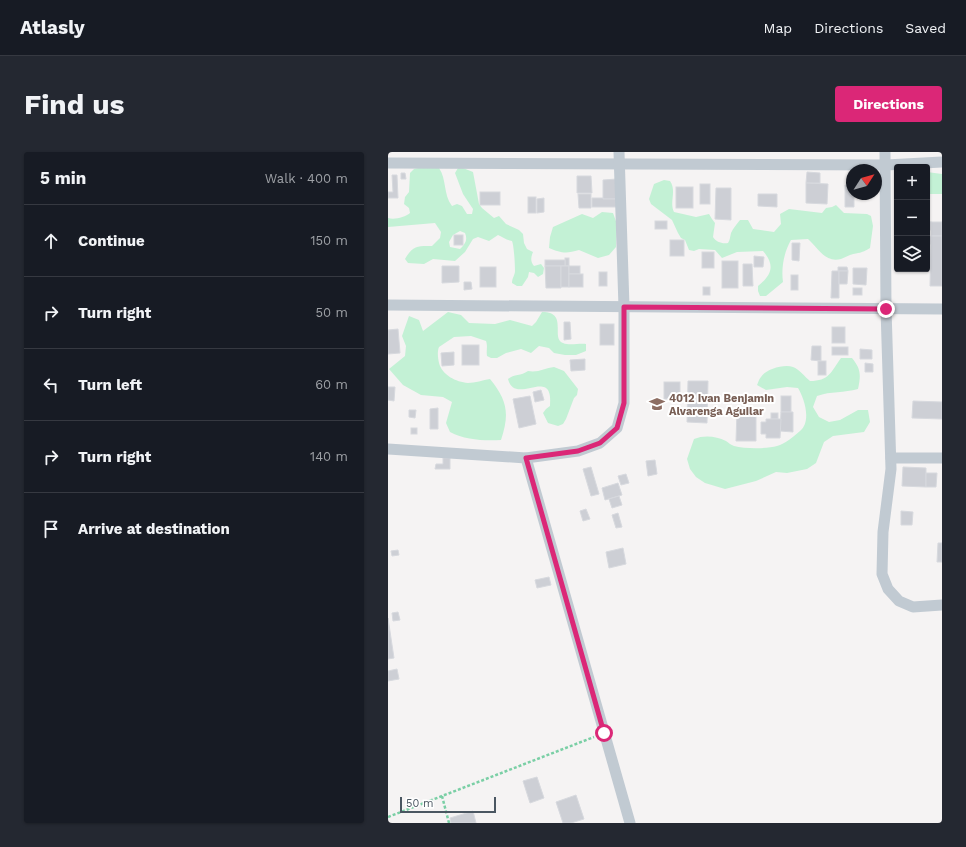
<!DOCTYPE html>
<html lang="en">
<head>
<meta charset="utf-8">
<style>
	:root { --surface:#171b24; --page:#242831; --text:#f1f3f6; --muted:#9ea1a6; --line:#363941; --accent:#db2777 }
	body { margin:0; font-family:"Work Sans",sans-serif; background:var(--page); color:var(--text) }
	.controls { position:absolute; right:12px; top:12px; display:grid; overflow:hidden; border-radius:4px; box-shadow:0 1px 3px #0004 }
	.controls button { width:36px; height:36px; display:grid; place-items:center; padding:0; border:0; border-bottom:1px solid var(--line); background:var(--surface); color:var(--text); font:20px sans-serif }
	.compass { position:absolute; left:458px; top:12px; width:36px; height:36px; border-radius:50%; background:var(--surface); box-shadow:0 1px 3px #0004; rotate:54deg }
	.scale { position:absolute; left:12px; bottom:10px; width:96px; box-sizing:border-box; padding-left:4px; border:2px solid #4a5661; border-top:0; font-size:11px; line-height:14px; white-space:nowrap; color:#4a5661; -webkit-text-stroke:3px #fff; paint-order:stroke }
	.stop { position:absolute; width:12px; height:12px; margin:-9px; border:3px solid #db2777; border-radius:50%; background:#fff }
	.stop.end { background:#db2777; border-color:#fff; box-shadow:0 1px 4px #0008 }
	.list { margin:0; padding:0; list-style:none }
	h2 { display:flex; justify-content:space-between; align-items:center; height:52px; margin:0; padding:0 16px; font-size:17px }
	h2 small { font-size:13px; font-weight:400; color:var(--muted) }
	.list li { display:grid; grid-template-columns:26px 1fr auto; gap:12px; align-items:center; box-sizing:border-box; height:72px; padding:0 16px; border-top:1px solid var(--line) }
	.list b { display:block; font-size:15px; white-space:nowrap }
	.list em { font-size:13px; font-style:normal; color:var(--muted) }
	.icon { flex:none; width:22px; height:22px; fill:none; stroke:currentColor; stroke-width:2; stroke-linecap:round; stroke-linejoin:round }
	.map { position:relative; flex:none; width:554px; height:671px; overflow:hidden; border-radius:4px }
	header { display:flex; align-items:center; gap:24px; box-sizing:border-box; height:56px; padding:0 20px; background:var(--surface); border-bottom:1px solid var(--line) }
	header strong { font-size:19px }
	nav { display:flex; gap:22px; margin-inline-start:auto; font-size:14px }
	.intro { display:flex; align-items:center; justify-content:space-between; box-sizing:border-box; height:96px; padding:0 24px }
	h1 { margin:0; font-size:28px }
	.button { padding:10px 18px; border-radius:4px; background:var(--accent); color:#fff; font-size:14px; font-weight:700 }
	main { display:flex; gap:24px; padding:0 24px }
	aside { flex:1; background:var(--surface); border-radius:4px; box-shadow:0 1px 3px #0004 }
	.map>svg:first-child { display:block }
</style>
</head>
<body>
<header>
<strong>Atlasly</strong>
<nav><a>Map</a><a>Directions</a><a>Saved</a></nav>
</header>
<div class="intro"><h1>Find us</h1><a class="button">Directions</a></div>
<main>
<aside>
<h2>5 min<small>Walk · 400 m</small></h2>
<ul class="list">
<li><svg class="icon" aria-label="ahead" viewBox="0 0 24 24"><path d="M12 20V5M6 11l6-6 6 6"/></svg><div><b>Continue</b></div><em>150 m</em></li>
<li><svg class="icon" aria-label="right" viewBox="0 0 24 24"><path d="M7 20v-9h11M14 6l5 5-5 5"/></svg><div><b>Turn right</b></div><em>50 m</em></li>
<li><svg class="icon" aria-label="left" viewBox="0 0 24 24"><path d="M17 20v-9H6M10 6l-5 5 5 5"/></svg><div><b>Turn left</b></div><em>60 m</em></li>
<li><svg class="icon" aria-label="right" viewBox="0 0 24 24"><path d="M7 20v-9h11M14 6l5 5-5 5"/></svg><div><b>Turn right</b></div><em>140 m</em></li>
<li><svg class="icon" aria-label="arrive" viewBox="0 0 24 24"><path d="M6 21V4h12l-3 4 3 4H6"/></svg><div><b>Arrive at destination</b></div></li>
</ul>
</aside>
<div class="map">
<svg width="554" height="671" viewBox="0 0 554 671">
	<rect width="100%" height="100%" fill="#f5f3f3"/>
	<g fill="#c3f1d5" fill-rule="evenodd">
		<path d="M38 14 51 16C59 28 55 42 64 54L69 52 74 54 79 62H84L85 57 75 42 67 21 70 16H75L85 20 91 52 94 56 106 66 111 64 118 72 131 78 135 82 136 91 139 97 145 100C143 105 142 109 146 114L153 112 156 116 155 122 150 125 146 121 141 120 140 125 134 134H129L124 131C124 126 127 123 127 119 127 112 126 94 124 89 118 88 115 85 110 83L101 89 90 85 85 87 77 100 67 109 45 107 36 112 20 111 17 107C25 93 30 94 44 94L52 86 53 80 47 71 0 75V66C7 68 17 65 22 61L21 56 16 52 17 45 21 40 22 21 26 17ZM72 79 77 81C80 88 77 92 72 97L62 95 61 90 65 83Z"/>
		<polygon points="539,20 554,22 554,42 539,42"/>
		<path d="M276 28 282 29C289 39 281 50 286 60L308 65 321 62 324 67 327 71 325 85C328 90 334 92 340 91 342 88 342 85 343 81 345 76 349 72 352 68H360L365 77 386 80 393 72 392 62 401 57 434 61 438 56 444 55 448 53 456 61 479 62 483 64 485 74 482 96C472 102 472 100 462 103 459 104 456 106 453 107 437 111 431 97 420 87L403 88C396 100 393 116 395 130L378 144H372L370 139V134C383 123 388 114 375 99L349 100 334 106 327 98 311 97 306 99 301 98 297 88 293 86 290 81 284 68 263 52 261 47 266 32Z"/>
		<path d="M214 60 225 61 229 72 228 95 221 103 210 106 191 98C178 102 173 101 161 96L162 85 165 75 194 62 205 66Z"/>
		<path d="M60 160 73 163 81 171 107 172 122 168 144 174 148 170 154 160C181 160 162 186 175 191 182 194 191 191 198 192V199L188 203H177L166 201 161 196 151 194 143 201 133 197 118 201 109 206H103L99 204C98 198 100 195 98 189L83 184 66 185 51 195C49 200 50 206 51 211 54 223 68 230 80 231 87 231 95 228 102 227 119 248 122 261 113 288 96 289 77 288 62 280L58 271 64 250 55 245 33 243 15 233 1 217 17 204 18 194 14 184 21 164 31 168 35 179Z"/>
		<path d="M453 206H464C473 217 473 223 470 237 456 241 443 239 429 244L425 255 431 265 441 270 452 268 470 258H480L482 270 476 280 445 284 436 290 428 311 419 317 399 321 388 320 368 329 337 337 317 331 308 325 302 317 299 307 306 287C316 283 328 284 338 289 341 291 343 293 346 294 357 297 379 297 389 294 397 292 406 284 412 279 424 269 416 246 410 236L399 235 378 238 369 233C370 231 371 227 373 225 378 217 396 212 405 215 411 217 417 225 422 229 441 229 443 220 453 206Z"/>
		<path d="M166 215 176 219 190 237 189 243 186 246 178 267 175 272 170 274 160 271 155 261 158 257 162 254C166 212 127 255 120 227 126 222 133 224 140 219 150 221 157 216 166 215Z"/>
	</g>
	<g fill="#cdcfd5" stroke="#d7d9de">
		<polygon points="419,20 432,21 432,31 418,31"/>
		<polygon points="13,21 17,21 18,27 13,27"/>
		<polygon points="4,23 9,23 10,46 0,46 0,40 5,40"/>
		<polygon points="189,24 203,24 204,41 189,41"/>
		<polygon points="229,27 230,47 215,47 215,28"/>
		<polygon points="418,31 440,32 439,52 418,51"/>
		<rect x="312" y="32" width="10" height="20"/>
		<polygon points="457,33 464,33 464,42 466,42 466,55 457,55"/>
		<rect x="288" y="35" width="17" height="21"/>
		<polygon points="328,36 343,36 343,68 327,67"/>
		<rect x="92" y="40" width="20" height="13"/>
		<polygon points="190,42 203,42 203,56 191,56"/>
		<polygon points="370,42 389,42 389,55 370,54"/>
		<rect x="140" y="45" width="8" height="16"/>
		<polygon points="156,46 156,60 149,61 149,47"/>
		<polygon points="204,46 215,46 215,47 229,47 229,55 204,55"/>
		<rect x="539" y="50" width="2" height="18"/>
		<rect x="267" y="69" width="12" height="8"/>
		<rect x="539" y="70" width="4" height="8"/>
		<rect x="543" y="70" width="11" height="14"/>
		<rect x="66" y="83" width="9" height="10"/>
		<polygon points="539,84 543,85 543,92 539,92"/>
		<polygon points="543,84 554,84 554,134 542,134"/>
		<rect x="282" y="88" width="14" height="16"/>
		<polygon points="404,91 412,91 411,109 404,108"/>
		<rect x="314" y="100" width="12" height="16"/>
		<polygon points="366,104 376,105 375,115 366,115"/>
		<rect x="177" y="106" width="4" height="8"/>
		<rect x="157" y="108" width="20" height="6"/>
		<rect x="334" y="109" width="16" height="27"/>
		<polygon points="355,112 364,112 365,134 355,134"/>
		<polygon points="54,114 71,114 71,130 54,131"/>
		<polygon points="157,114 173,114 173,136 158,136"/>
		<rect x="173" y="114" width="8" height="21"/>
		<rect x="181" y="114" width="11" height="8"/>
		<rect x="92" y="115" width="16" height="20"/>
		<polygon points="450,115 459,115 460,119 450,119"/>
		<polygon points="465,116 479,116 478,133 465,132"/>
		<polygon points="444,119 451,119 451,146 443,146"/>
		<polygon points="451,119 460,119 459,132 451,132"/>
		<rect x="211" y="120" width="8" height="14"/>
		<rect x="181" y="122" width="14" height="13"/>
		<rect x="403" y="123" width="7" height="15"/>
		<polygon points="76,130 83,130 84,137 76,138"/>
		<rect x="315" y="135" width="7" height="8"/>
		<rect x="465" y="136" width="9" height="7"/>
		<polygon points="176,170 182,170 183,187 176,188"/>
		<rect x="212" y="172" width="14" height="21"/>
		<rect x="444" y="175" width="13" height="16"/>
		<polygon points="10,177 12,201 0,202 0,178"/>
		<rect x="74" y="193" width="17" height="20"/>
		<polygon points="424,194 433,194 433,209 423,208"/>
		<rect x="444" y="195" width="16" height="8"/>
		<polygon points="472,197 484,198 484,207 472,207"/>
		<polygon points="66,200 66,213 54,214 53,201"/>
		<polygon points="197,207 197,218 183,219 182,208"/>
		<rect x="430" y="209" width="8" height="14"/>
		<polygon points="477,211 485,212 485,220 477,220"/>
		<polygon points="300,229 320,229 319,271 299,270"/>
		<rect x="276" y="230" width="16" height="17"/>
		<polygon points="0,235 7,235 6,249 0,248"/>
		<polygon points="153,238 156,248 147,250 145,240"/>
		<polygon points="142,244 148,272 131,276 125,247"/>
		<rect x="393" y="244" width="10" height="16"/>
		<polygon points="525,249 554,250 554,267 524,266"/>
		<polygon points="50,256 50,277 42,277 42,257"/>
		<polygon points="21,258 28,258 27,266 21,265"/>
		<polygon points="349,259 368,259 368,289 348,289"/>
		<polygon points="393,260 405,260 405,280 392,279"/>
		<rect x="383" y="261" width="7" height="6"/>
		<polygon points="378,267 393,267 392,286 378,286 378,282 373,282 373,270 378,270"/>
		<rect x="23" y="276" width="6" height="6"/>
		<polygon points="55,306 62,306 62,317 47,317 48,312 55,312"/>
		<polygon points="267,308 269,322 260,324 258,309"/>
		<polygon points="203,315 211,342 203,344 195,317"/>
		<polygon points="515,315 538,316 538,335 514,334"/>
		<polygon points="538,321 549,321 548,335 538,335"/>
		<polygon points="238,322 241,331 233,333 230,324"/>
		<polygon points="230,331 234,343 217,348 214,336"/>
		<polygon points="231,344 234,353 224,356 221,347"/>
		<polygon points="198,357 202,367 195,369 192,359"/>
		<polygon points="513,359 525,360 524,373 513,373"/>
		<polygon points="230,361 234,375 228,376 224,363"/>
		<polygon points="550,391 554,391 554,410 549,410"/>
		<polygon points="235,396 238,412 221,416 218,400"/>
		<polygon points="10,398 11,403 4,404 3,399"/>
		<polygon points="161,425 163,433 149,436 147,428"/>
		<polygon points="10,460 12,468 5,469 4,461"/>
		<polygon points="0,466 6,506 0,507"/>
		<polygon points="9,517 11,527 0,529 0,519"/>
		<polygon points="149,625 156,646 142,651 135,629"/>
		<polygon points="188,643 196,667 183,671 175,671 168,650"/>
		<polygon points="85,659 88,671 63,671 62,666"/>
	</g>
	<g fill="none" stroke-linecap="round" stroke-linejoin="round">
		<g stroke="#7acfa5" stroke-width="2.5" stroke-dasharray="3 2" stroke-linecap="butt">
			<polyline points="54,644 61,671"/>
			<polyline points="0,665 206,585"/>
		</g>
		<g stroke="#c1cad2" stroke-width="11">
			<polyline points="497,0 498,157 503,317 495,380 494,422 500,437 511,449 525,455 554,453"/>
			<polyline points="0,11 498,13 554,10"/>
			<polyline points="0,153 554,157"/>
			<polyline points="0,297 138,306 190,299 212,291 229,276 236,251 236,155 231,0"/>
			<polyline points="138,306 242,671"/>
			<polyline points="503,306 554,306"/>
		</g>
	</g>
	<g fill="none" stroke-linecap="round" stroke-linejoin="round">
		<polyline stroke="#db2777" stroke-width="5" points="216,581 138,306 190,299 212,291 229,276 236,251 236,155 498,157"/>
	</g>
	<defs>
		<symbol id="school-bare" viewBox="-9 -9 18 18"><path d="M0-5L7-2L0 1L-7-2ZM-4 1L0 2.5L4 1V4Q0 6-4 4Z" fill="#8d6e63" stroke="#fff" stroke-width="2.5" paint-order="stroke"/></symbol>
	</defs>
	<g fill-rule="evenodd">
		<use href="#school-bare" x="258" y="241" width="22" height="22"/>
	</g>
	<g text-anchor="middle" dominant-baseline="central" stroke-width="4" stroke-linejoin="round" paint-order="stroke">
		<g font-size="11" font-weight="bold" fill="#785e54" stroke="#fff" text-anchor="start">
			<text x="281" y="246">4012 Ivan Benjamin<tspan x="281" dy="13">Alvarenga Aguilar</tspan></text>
		</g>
	</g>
</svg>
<div class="controls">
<button>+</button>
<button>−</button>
<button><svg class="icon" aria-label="layers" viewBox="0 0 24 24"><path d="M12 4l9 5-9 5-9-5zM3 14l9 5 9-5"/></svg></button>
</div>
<svg class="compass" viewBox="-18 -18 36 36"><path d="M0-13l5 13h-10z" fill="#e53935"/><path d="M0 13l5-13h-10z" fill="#9ea1a6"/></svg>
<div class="scale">50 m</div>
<div class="stop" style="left:216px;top:581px"></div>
<div class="stop end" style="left:498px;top:157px"></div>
</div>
</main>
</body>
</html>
